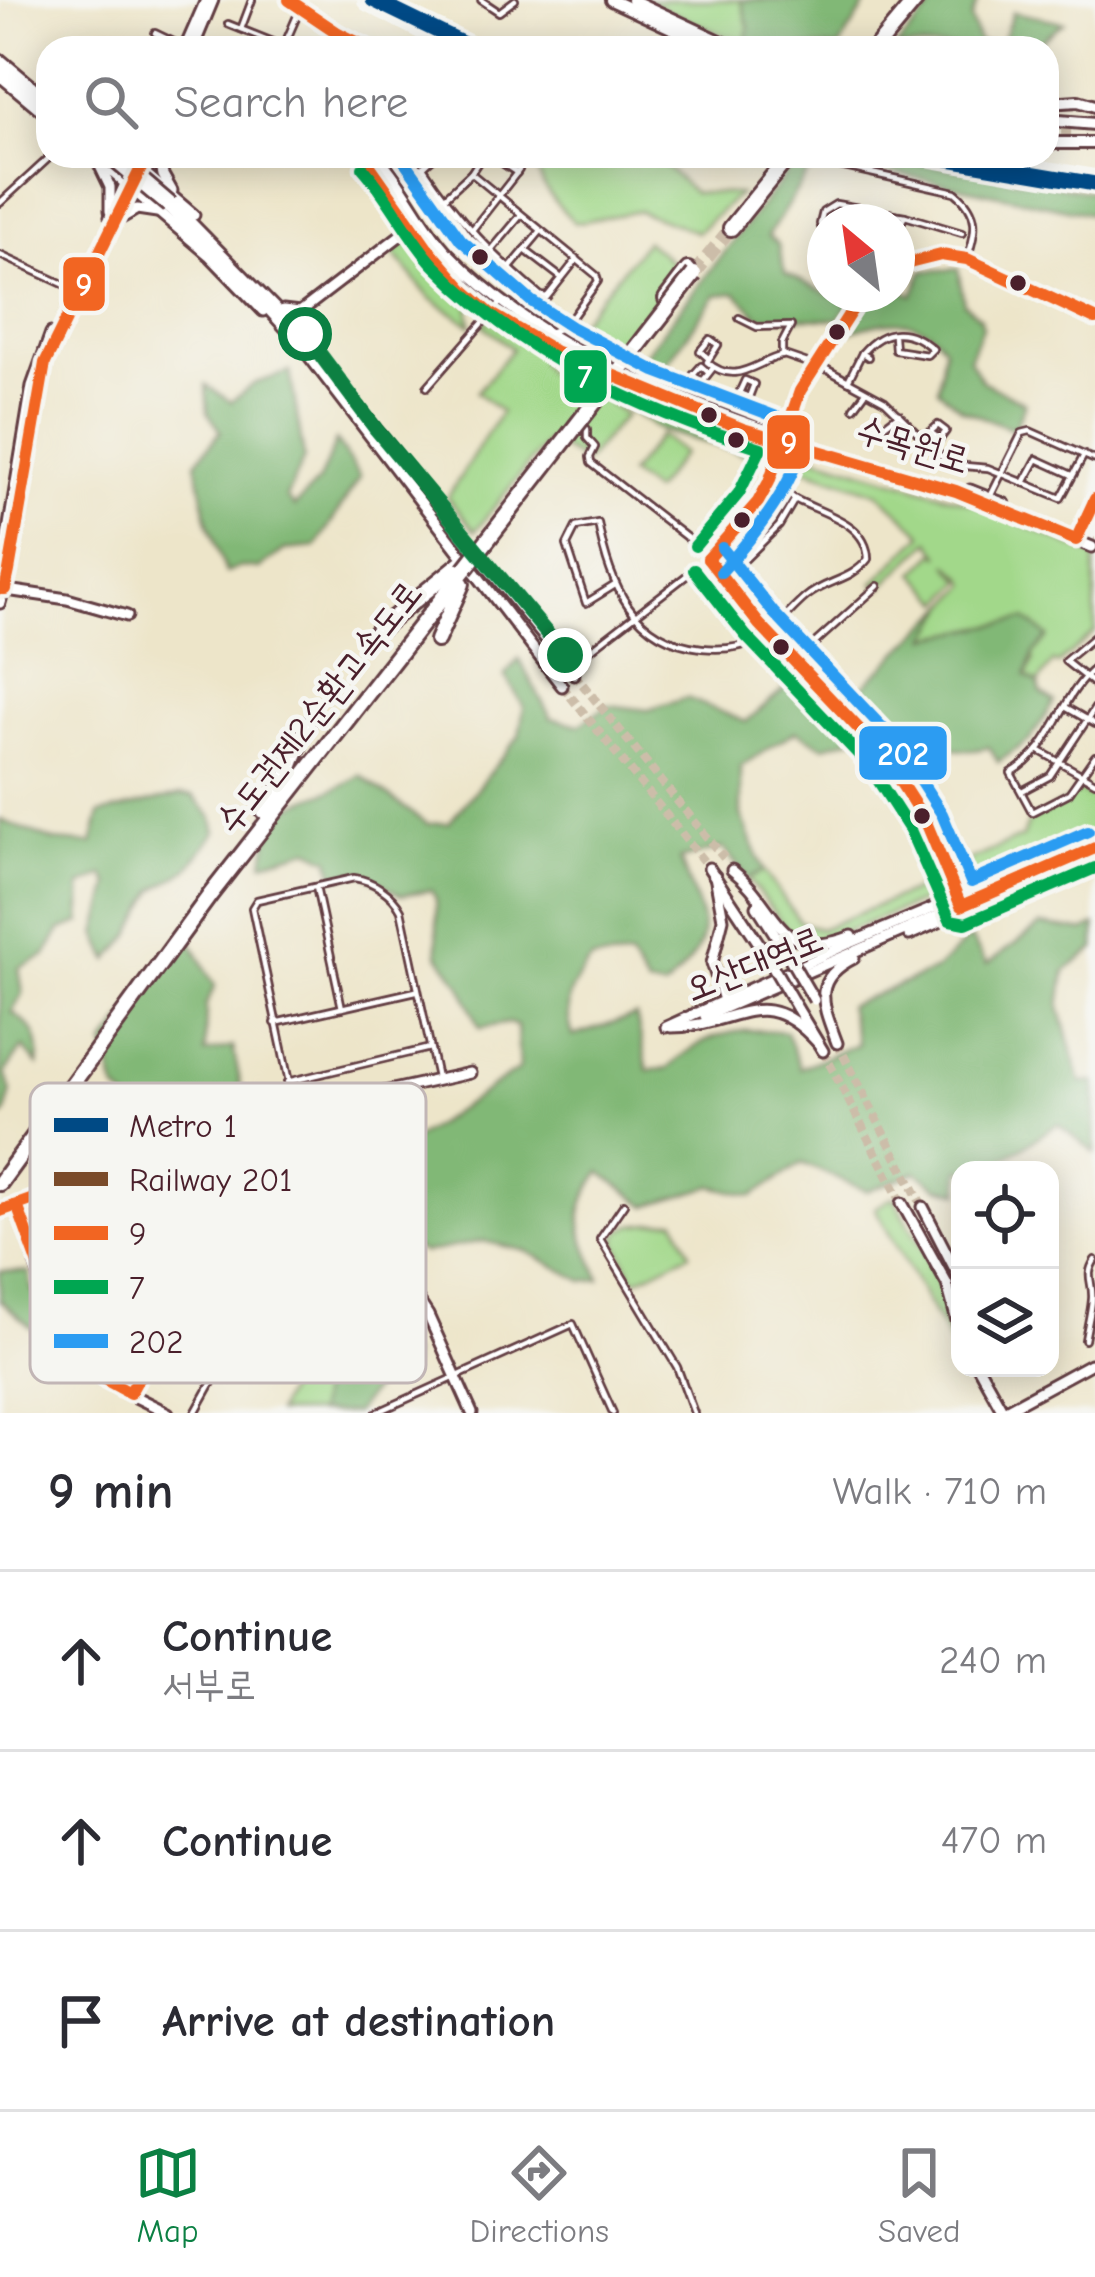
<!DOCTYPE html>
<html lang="en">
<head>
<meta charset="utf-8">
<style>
	:root { --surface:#fff; --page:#f2f2f3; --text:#2b2b33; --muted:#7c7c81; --line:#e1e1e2; --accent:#0b8043 }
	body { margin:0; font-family:"Comic Neue","Poor Story",sans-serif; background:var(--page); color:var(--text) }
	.controls { position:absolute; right:36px; bottom:36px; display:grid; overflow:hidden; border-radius:24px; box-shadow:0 6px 30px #0003 }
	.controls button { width:108px; height:108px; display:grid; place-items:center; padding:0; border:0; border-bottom:3px solid var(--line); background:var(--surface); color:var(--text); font:60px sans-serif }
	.compass { position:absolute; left:807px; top:204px; width:108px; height:108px; border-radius:50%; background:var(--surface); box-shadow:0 6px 30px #0003; rotate:331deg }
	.stop { position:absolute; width:36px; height:36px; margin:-27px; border:9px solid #0b8043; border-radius:50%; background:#fff }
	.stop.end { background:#0b8043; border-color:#fff; box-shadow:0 3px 12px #0008 }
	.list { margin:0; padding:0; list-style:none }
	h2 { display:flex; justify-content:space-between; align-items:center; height:156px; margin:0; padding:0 48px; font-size:51px }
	h2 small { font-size:39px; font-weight:400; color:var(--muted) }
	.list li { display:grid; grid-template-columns:78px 1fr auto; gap:36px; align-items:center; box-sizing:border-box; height:180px; padding:0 48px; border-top:3px solid var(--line) }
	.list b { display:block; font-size:45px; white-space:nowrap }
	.list p { margin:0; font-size:39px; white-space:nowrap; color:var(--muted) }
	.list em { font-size:39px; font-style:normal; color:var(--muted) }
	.icon { flex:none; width:66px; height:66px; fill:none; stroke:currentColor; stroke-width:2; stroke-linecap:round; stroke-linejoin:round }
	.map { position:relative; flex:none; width:1095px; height:1413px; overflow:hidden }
	.search { position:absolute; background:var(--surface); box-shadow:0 6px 30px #0003; left:36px; right:36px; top:36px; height:132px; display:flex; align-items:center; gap:30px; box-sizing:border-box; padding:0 42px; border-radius:36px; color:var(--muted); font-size:45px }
	.sheet { height:696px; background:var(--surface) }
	nav { display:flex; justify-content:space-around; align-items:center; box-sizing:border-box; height:168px; border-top:3px solid var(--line); background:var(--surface); font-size:33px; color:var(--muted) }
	nav a { display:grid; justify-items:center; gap:6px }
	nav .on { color:var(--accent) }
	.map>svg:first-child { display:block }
</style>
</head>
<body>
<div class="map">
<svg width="1095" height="1413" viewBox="0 0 1095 1413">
	<rect width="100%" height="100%" fill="#f6f6f2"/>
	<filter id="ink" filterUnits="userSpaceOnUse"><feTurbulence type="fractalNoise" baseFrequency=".00833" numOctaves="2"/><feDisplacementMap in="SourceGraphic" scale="24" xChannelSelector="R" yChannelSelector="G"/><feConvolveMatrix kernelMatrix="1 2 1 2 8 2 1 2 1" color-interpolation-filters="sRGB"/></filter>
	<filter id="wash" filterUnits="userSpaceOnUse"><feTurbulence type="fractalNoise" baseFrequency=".004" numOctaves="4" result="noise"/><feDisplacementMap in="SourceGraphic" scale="48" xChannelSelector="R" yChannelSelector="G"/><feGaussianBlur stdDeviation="2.7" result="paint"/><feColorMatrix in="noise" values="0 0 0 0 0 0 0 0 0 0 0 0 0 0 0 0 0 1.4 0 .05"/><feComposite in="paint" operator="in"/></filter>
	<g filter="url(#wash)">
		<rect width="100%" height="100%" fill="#ede5c9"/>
		<g fill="#a2d88a" stroke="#767c5a" stroke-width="3">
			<polygon points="645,0 741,0 749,29 747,40 725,36"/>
			<path d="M534 156H667L663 164 693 192 739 194 697 232 639 211 575 223C555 203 538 185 534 156Z"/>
			<polygon points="409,239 443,283 472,307 469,311 471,325 430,298 392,252"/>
			<polygon points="646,241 685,272 612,361 565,338"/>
			<polygon points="491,319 545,356 540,362 546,372 557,367 562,360 595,375 590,388 625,415 585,462 548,440 475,531 447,498 501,412 477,392 512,349 482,324"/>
			<polygon points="660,435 683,453 653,492 629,474"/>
			<polygon points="805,453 978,505 1095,556 1095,632 1058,664 1053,662 1038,683 1026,677 1034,661 928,638 950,603 968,585 964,577 947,563 963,581 943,602 915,573 936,552 941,556 930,541 881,588 874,583 923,534 879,493 796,465"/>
			<polygon points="1077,789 1095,799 1095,835 966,886 960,883 946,848 952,846 961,864 1022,837 1029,822 1068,800"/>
			<polygon points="931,856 943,885 937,896 818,942 791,935 748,879 764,871 800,922 820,929 936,882 926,858"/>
			<polygon points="894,1197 960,1316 960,1361 875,1208"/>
			<polygon points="676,1220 690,1253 636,1280 633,1278 616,1241 619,1232 633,1225"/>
			<path d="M244 1224 275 1262 272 1264 315 1293 329 1314 337 1345 324 1364 317 1413H276L309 1343C304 1299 270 1275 240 1248L182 1281 176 1260Z"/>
		</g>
		<g fill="#81b876" stroke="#666c50" stroke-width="3">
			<polygon points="741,0 869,0 839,48 770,48 747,40 749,28"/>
			<polygon points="939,0 978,0 971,19 979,43 1001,45 1013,12 1064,22 1031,48 896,48"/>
			<polygon points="800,156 815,162 768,236 778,244 785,273 849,304 839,319 760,317 736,293 716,295 659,373 776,417 775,426 636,371 636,365"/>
			<polygon points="836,156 879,156 1095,192 1095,215 856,165"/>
			<path d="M958 269 964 303 980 317 982 327 969 359 982 381 1025 403 1014 429 961 409 938 389 944 347C922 314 885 319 851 331L867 304 879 294H897V288L913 295 923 271Z"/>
			<polygon points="290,372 304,458 286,498 294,507 319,481 336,441 360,477 316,547 284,550 259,569 241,567 226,573 207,518 196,462 221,431 208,413 206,385 231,402 255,383"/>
			<polygon points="619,388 681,414 687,427 697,432 708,426 764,443 763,449 772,453 769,460 662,431 613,401"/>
			<path d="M950 603 929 637 1026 619 1048 637 1034 653 1026 676 1038 683 1041 693 1054 702 1030 740 998 762 989 747C942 762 898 718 872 733L845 704Z"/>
			<path d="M519 659 551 718 579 725 609 705 648 710 687 698 746 722 795 679 810 688 853 738 824 746 796 731 741 766V815L764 871 748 879 723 848 680 859C703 926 722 934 664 989L647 986 630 958 592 960C569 988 562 1001 573 1036L636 1016 648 1070 668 1069C702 1034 738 1026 786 1032L800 1068 857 1044 848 1006 936 970 970 937 987 964 1041 925 1084 931 1095 925V949L1065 971 1060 1007 1081 1083 1095 1082V1153L1058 1124 987 1170H960V1192L938 1187 917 1172 867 1191 802 1163 753 1196 712 1186 647 1206 601 1172C568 1216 581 1231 600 1279L583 1281 526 1251 483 1241 423 1253 382 1231 384 1191 411 1141 519 1069 517 1026 509 1023 480 1028 461 985 438 954 436 899 431 890 401 895 362 872 334 876 330 859 309 849 264 862C272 789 315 807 360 775L427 824 449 823 519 736 524 707 505 676Z"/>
			<path d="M181 795 193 796 212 817 216 832 188 869 155 890 129 938 109 960 97 934 110 885 104 875 81 886V923L61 930 46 955 19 968 23 994 12 1012C33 1027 42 1037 38 1065L23 1047 5 1073 11 1090 6 1114 0 1118V820L54 841 92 844 100 814Z"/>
			<polygon points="188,935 215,986 206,1004 205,1053 233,1047 241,1086 216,1107 185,1108 175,1115 162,1109 139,1110 116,1090 105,1045"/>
			<polygon points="303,1246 343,1275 356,1293 399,1304 398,1351 411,1354 410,1367 373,1390 355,1413 317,1413 324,1364 337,1345 329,1314 315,1293 271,1265"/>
			<polygon points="0,1271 29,1272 32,1290 51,1318 39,1334 0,1300"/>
		</g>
	</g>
	<g filter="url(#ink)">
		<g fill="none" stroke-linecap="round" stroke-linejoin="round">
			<polyline stroke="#ccbda9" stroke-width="4.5" stroke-dasharray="4.5 2" stroke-linecap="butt" points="841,327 858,299"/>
			<g stroke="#ccbda9" stroke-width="9" stroke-dasharray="9 4.5" stroke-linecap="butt">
				<polyline points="1094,542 1095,542"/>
				<polyline points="574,674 724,858"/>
				<polyline points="562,686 709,868"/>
				<polyline points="837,1043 923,1207"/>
				<polyline points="823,1051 902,1203"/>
			</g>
			<polyline stroke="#ccbda9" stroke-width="10" stroke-dasharray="10 5" stroke-linecap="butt" points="1066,135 1067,115"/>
			<polyline stroke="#ccbda9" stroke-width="14" stroke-dasharray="14 7" stroke-linecap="butt" points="694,274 731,228"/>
			<defs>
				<g id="street">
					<polyline points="289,0 338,33 369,48"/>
					<polyline points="481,0 499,12 515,0"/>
					<polyline points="228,24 288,48"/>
					<polyline points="241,29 252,0"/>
					<polyline points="155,33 182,46"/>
					<polyline points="283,48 300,9"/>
					<path d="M435 156 423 167C456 218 495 257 541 296L547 297 577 259"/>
					<polyline points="492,156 517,173"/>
					<path d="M819 156 840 166 955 192C980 212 977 230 967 259"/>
					<polyline points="385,164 396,156"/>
					<polyline points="471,173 596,275 598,281 565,327 549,332"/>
					<polyline points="445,197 471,173 482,156"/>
					<polyline points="0,203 51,156"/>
					<polyline points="472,230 519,170 522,156"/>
					<polyline points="897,230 905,216 962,233"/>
					<polyline points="825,237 820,224 823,212 836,204 905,216"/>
					<polyline points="525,250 559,276"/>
					<polyline points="490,252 521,215"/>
					<polyline points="0,255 74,289"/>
					<polyline points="897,266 941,255 967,259 1095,319"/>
					<polyline points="509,269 540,232"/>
					<polyline points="858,299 862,294"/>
					<polyline points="739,318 757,327 791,326 782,343 782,356"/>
					<path d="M862 353C884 327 908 327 933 349L927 355 895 350 894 336"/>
					<path d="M708 358 700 351 710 339 718 345 707 362C737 387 754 362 784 355L816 366"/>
					<polyline points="817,364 885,401 942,457 965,466 988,468 1061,498 1084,455"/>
					<polyline points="709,373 701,366 693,375 702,382 713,368"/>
					<polygon points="745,380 754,384 749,397 739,393"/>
					<polyline points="848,381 862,353 868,357"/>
					<polyline points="427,387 501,302"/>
					<polyline points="854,408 865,393"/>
					<polyline points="871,421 883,424"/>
					<polyline points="882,427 899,414"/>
					<polyline points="587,429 587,438 595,447 590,457 591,463 695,544 708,559"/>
					<polyline points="921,440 938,425 946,431 940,439 930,432"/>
					<polyline points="1024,483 1037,459 1072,475"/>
					<polyline points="990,497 1022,433 1030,431 1095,460"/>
					<polyline points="726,578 779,526 795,499 769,482"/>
					<path d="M615 585 586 603 567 545 576 527 598 523C609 584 633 641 702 648 721 650 739 649 757 640 776 630 789 611 806 597 826 580 851 581 868 559 867 522 823 514 795 499"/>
					<polyline points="1095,636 1065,661 1095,685"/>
					<polyline points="585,654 708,559 743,523 769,482 800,391 841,327"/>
					<polyline points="796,660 878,586"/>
					<path d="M1095 668C1059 697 1056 747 1011 773L1032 812 1069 793 1095 756"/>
					<polyline points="1067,708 1095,724"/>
					<polyline points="1038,750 1095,782"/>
					<polyline points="1022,791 1050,776 1095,708"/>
					<polyline points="316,887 342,1008"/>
					<polyline points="275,1023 416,991"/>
					<polyline points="287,1082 430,1048"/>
					<path d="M296 1115 252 908 257 900 354 878C372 880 393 894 401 910L437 1078"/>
					<polyline points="624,1204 600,1239 677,1367 694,1413"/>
					<polyline points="171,1319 229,1352 195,1413"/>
					<path d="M1085 1340C1087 1328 1091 1312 1092 1300 1094 1283 1084 1276 1095 1260"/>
					<polyline points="376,1413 573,1324 613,1413"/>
				</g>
				<g id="secondary">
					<polyline points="185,48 206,0"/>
					<polyline points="193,48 213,0"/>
					<polyline points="0,59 48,99"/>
					<polyline points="0,67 48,107"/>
					<polyline points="0,76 48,116"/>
					<polyline points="93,156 209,255 263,311"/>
					<polyline points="125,156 194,215"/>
					<polyline points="159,156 163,175 172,191"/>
					<polyline points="363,156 427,247 465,291 490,313 554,351 707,416 956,491 1092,547"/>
					<path d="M377 156C405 185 420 224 448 253 537 345 656 393 776 433"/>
					<polyline points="99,164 110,187 110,211"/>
					<polyline points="172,203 288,321 574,674"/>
					<polyline points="167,207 226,263 298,342 562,686"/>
					<polyline points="110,217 138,156"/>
					<polyline points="118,220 137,209 157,212"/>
					<polyline points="283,310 300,312 415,224"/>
					<polyline points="970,490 1005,504"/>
					<polyline points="1076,540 1095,499"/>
					<polyline points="708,559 759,624 846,714"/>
					<polyline points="0,580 32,386 51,333"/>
					<polyline points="0,589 67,599 127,616"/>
					<polyline points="0,603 9,571 45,363 147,156"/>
					<polyline points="563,653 572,661 583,656"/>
					<polyline points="856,725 911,796 959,900"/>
					<polyline points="709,868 762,948"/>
					<path d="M732 870C778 905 778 966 852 936"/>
					<polyline points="715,876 723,919 712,963 725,1003"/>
					<polyline points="757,906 780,942"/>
					<polyline points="909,935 987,901"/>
					<polyline points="797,1008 823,1051"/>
					<polyline points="705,1016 1095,848"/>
					<polyline points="666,1027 848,944 1095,840"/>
					<path d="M671 1027C740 1026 762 981 818 1043"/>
					<path d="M837 1043C823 1005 810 980 854 958"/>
					<polyline points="296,1115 322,1177 341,1204 392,1260 428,1315 472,1413"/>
					<polyline points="225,1138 361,1097 470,1073"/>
					<polyline points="902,1203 947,1284 960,1332"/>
					<polyline points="923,1207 960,1279"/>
					<path d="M0 1211 18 1208C33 1252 51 1335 85 1365 108 1386 141 1399 168 1413"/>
					<polyline points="979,1368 1003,1411"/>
					<path d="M130 1393C143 1369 164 1342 172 1316 184 1276 152 1223 138 1186"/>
					<polyline points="1000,1413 1090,1364"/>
				</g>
				<g id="primary">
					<polyline points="611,0 714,48"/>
					<polyline points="632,0 735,48"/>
					<polyline points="1047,103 1078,101 1095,106"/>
					<polyline points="1047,120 1095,124"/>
					<polyline points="1047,143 1095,143"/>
				</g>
				<g id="highway">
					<polyline points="876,48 916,0"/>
					<polyline points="731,228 789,156"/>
					<polyline points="666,299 688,270"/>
					<polyline points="377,631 461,563"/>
					<polyline points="437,640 462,584"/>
					<polyline points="264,811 284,783 307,725"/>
					<polyline points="0,1183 210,895 465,569"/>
				</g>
			</defs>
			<use href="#street" stroke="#623d43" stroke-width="10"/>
			<use href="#secondary" stroke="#623d43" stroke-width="15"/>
			<use href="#primary" stroke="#623d43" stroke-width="16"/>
			<use href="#highway" stroke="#623d43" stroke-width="20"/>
			<use href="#street" stroke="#fff" stroke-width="4.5"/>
			<use href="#secondary" stroke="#fff" stroke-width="9"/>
			<use href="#primary" stroke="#fff" stroke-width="10"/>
			<use href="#highway" stroke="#fff" stroke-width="14"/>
			<defs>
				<g id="secondary-bridge">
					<polyline points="106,156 167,207"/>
					<polyline points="117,156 172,203"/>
					<polyline points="780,942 814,1000"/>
					<polyline points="762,948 797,1008"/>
				</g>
				<polyline id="highway-bridge" points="465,569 694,274"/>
			</defs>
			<use href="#secondary-bridge" stroke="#623d43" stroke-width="15" stroke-linecap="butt"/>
			<use href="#highway-bridge" stroke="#623d43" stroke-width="20" stroke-linecap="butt"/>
			<use href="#secondary-bridge" stroke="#fff" stroke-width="9"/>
			<use href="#highway-bridge" stroke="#fff" stroke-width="14"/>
			<defs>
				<g id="bus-1">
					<polyline points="289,0 338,33 369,48"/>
					<polyline points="363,156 427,247 465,291 490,313 554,351 743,429 956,491 1076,540 1095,499"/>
					<polyline points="897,266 941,255 967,259 1095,319"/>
					<polyline points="708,559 759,624 881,752 926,822 961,906 1095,848"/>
					<polyline points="708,559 758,502 769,482 800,391 862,294"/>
					<polyline points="0,589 5,589 9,571 45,363 147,156"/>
					<polyline points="0,1211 112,1171 138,1186 174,1288 171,1319 130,1393 97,1375 69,1347 18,1208"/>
				</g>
				<g id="bus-2">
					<path d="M363 168C390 198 407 236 434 265 522 356 642 411 761 448L739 493 695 546"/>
					<polyline points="694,570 746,636 867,763 910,830 950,920 966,923 1095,868"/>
				</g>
				<g id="bus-3">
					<path d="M401 156 461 240 531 301 571 327 655 371 798 425C815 464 747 544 721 572"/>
					<polyline points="722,548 773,612 895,741 942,814 971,882 1088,831"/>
				</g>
			</defs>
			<use href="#bus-1" stroke="#f6f6f2" stroke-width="21"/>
			<use href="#bus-2" stroke="#f6f6f2" stroke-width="21"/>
			<use href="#bus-3" stroke="#f6f6f2" stroke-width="21"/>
			<use href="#bus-1" stroke="#f26522" stroke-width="12"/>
			<use href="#bus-2" stroke="#00a651" stroke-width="12"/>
			<use href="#bus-3" stroke="#2c9cf2" stroke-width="12"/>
			<defs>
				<g id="rail-1">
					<polyline points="369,0 462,48"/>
					<polyline points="947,156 1095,181"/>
				</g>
			</defs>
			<use href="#rail-1" stroke="#f6f6f2" stroke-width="24"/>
			<use href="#rail-1" stroke="#7a4b2a" stroke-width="15"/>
			<defs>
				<g id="metro-1">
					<polyline points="373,0 472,48"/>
					<polyline points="931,156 1095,184"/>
				</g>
			</defs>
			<use href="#metro-1" stroke="#f6f6f2" stroke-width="24"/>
			<use href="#metro-1" stroke="#004a85" stroke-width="15"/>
		</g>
	</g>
	<g fill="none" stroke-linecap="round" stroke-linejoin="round" filter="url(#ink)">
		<polyline stroke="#0b8043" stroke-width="15" points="305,334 376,429 565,655"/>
	</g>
	<g fill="#4a1f2b" stroke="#f6f6f2" stroke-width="4.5">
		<circle cx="480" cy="257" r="10"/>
		<circle cx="1018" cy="283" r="10"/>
		<circle cx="837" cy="332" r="10"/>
		<circle cx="709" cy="415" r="10"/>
		<circle cx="736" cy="440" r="10"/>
		<circle cx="742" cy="520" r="10"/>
		<circle cx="781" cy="647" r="10"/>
		<circle cx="922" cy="816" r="10"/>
	</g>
	<g text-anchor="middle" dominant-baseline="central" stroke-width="9" stroke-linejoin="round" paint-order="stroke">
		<g font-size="36" fill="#4a1f2b" stroke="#f6f6f2">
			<text transform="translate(913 445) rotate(17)">수목원로</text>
			<text transform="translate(319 707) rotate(-52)">수도권제2순환고속도로</text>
			<text transform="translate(754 964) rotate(-22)">오산대역로</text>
		</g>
	</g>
	<rect x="30" y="1083" width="396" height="300" rx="18" fill="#f6f6f2" stroke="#c2b6b6" stroke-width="3"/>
	<rect x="54" y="1118" width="54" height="14" fill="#004a85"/>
	<rect x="54" y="1172" width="54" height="14" fill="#7a4b2a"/>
	<rect x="54" y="1226" width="54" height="14" fill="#f26522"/>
	<rect x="54" y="1280" width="54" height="14" fill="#00a651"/>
	<rect x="54" y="1334" width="54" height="14" fill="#2c9cf2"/>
	<g font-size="33" fill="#4a1f2b">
		<text x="129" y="1137">Metro 1</text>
		<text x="129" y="1191">Railway 201</text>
		<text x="129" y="1245">9</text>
		<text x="129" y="1299">7</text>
		<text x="129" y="1353">202</text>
	</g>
	<g stroke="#f6f6f2" stroke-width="4.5">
		<rect x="61" y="255" width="46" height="58" rx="12" fill="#f26522"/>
		<rect x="562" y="348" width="47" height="57" rx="12" fill="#00a651"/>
		<rect x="765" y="413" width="47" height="58" rx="12" fill="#f26522"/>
		<rect x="857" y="724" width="92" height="58" rx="12" fill="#2c9cf2"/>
	</g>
	<g font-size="33" text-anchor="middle" font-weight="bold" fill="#fff">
		<text x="84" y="296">9</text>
		<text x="585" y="388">7</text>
		<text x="789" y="454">9</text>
		<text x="903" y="765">202</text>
	</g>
</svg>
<div class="controls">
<button><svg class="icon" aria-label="locate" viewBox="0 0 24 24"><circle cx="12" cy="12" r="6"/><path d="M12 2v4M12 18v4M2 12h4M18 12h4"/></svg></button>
<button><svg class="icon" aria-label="layers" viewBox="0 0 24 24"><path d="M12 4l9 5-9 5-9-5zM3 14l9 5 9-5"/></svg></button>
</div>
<svg class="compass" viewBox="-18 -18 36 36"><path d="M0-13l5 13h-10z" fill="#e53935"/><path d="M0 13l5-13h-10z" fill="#7c7c81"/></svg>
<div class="stop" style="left:305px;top:334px"></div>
<div class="stop end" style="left:565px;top:655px"></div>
<div class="search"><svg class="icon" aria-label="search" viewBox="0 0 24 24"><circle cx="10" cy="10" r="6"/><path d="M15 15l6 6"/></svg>Search here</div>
</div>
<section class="sheet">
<h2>9 min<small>Walk · 710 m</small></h2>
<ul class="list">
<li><svg class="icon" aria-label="ahead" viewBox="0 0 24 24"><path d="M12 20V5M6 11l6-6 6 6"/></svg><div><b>Continue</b><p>서부로</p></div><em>240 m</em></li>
<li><svg class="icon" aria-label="ahead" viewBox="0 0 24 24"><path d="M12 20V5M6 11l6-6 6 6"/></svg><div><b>Continue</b></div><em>470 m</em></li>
<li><svg class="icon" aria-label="arrive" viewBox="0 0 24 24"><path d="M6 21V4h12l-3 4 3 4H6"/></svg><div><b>Arrive at destination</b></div></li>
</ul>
</section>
<nav>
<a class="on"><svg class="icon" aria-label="map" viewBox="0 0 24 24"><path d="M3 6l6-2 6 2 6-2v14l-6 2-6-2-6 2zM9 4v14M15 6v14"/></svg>Map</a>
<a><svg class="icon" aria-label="directions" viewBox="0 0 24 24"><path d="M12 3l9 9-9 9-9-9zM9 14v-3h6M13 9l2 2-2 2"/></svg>Directions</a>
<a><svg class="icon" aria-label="saved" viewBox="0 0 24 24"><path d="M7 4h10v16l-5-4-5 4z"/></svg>Saved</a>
</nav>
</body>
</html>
